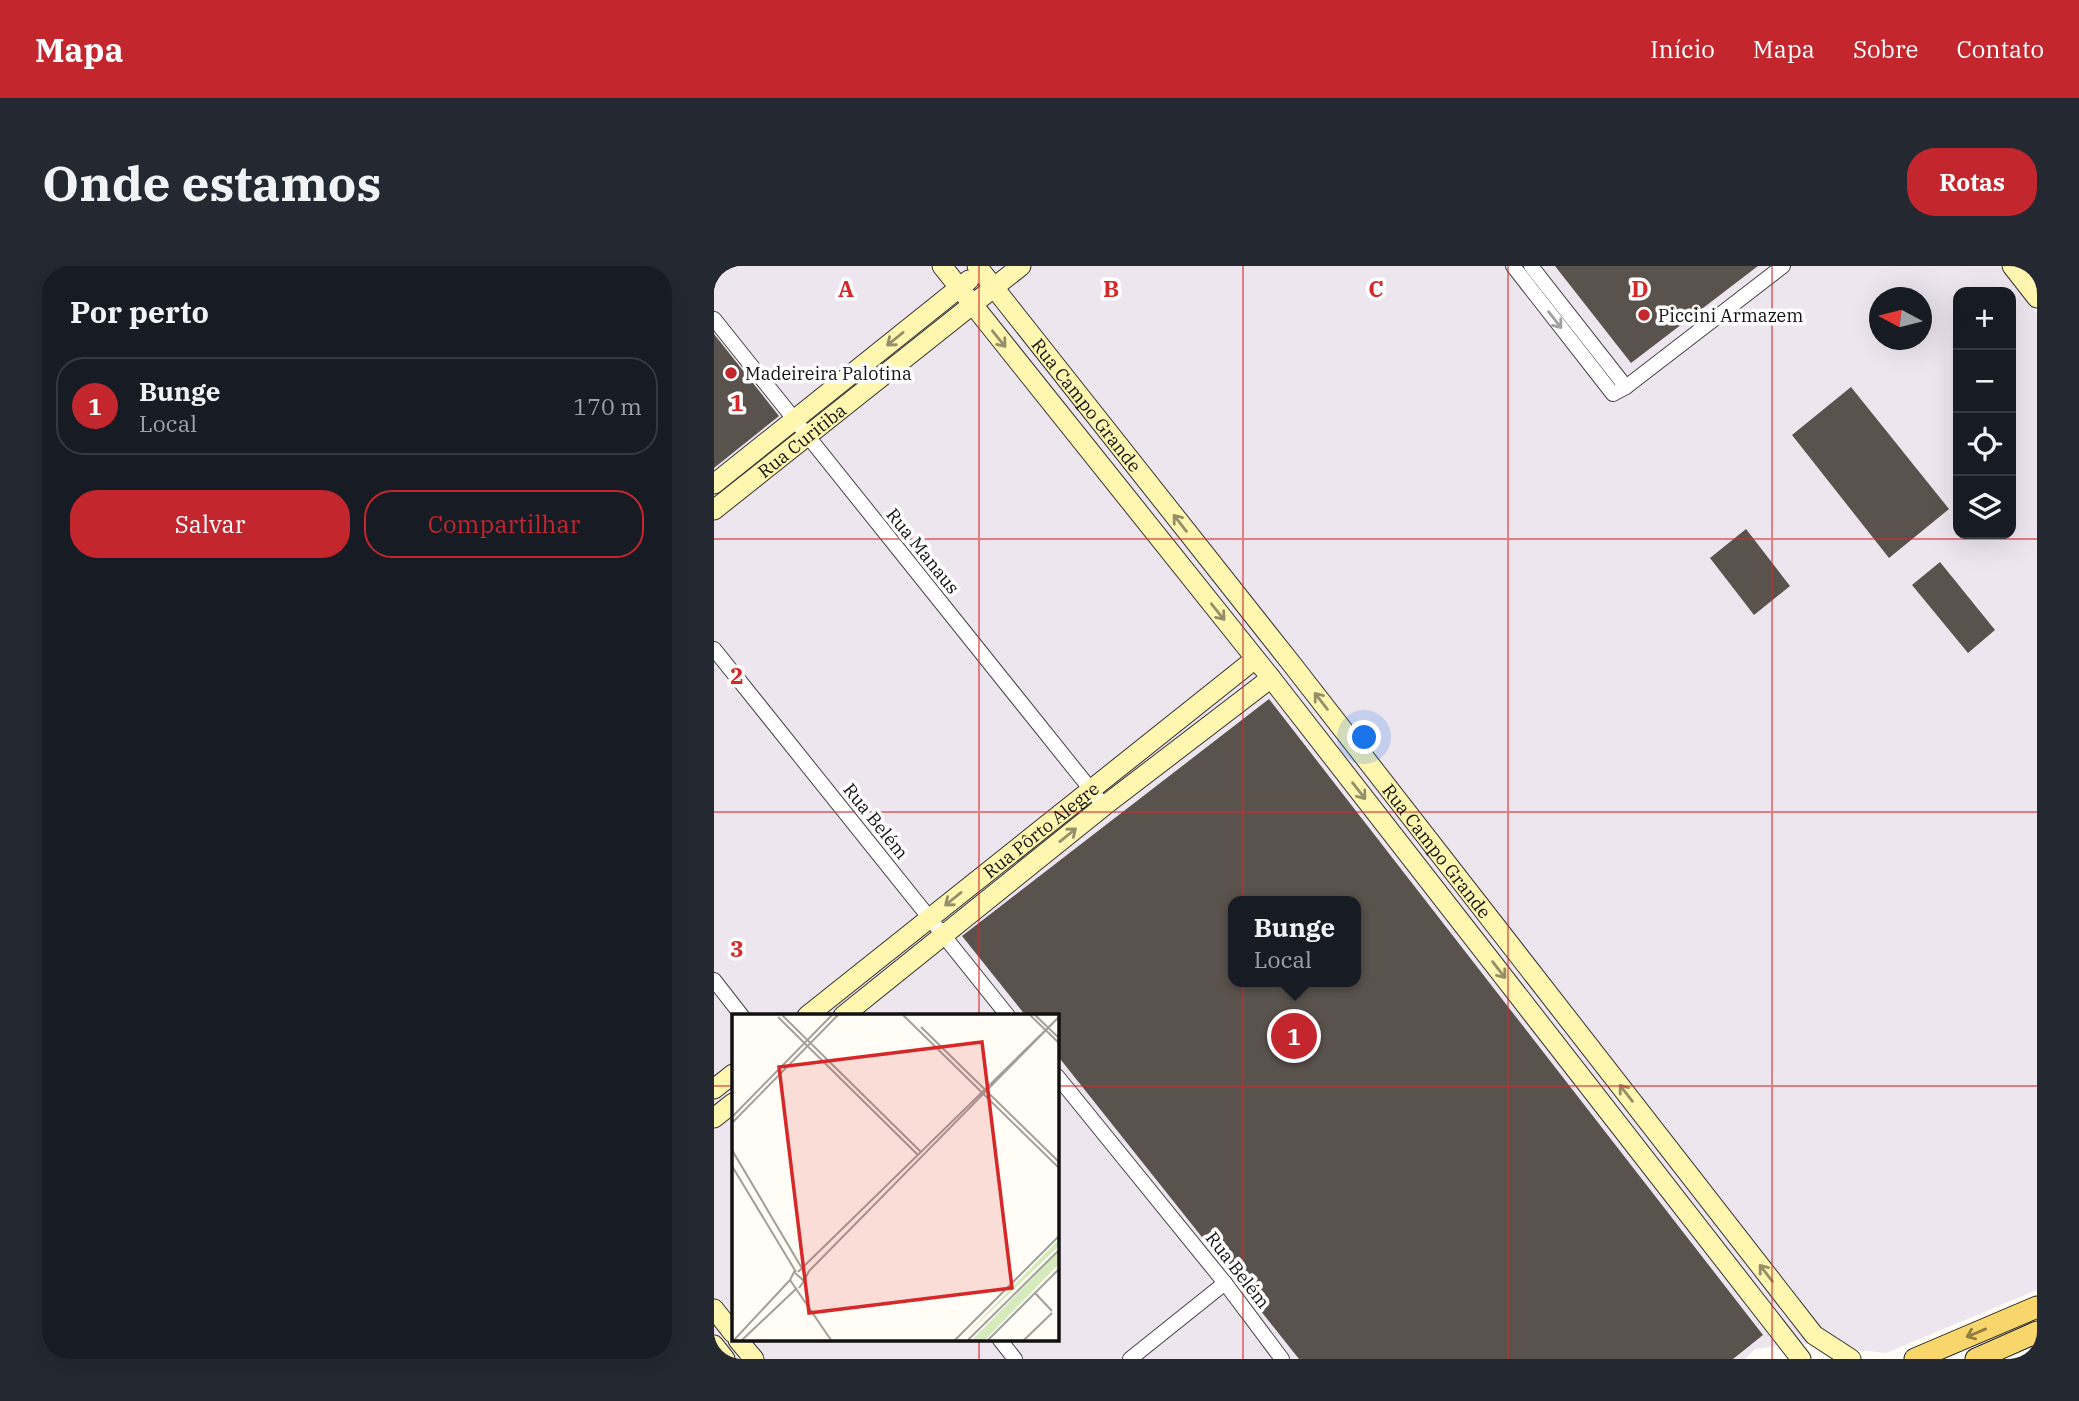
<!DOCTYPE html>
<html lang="pt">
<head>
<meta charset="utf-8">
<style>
	:root { --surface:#171b24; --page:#242831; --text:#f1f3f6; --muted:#9ea1a6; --line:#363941; --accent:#c4262e }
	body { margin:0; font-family:"IBM Plex Serif",serif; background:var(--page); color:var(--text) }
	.controls { position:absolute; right:21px; top:21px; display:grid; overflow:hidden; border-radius:14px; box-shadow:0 7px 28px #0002 }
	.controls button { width:63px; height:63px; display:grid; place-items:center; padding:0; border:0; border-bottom:2px solid var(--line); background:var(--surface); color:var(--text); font:35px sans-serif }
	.compass { position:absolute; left:1155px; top:21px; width:63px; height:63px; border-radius:50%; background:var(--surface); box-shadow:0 7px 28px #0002; rotate:277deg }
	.you { position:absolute; left:651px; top:472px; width:24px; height:24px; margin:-18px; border:5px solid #fff; border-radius:50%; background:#1a73e8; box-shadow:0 0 0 10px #1a73e833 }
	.badge { display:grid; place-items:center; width:46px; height:46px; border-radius:50%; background:var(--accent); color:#fff; font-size:23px; font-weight:700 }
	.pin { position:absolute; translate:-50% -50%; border:4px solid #fff; box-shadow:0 2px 7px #0006 }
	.popup { position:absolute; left:514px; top:630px; width:133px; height:91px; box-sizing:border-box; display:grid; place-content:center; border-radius:14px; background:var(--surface); filter:drop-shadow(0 2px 5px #0005); font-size:23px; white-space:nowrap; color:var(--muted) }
	.popup b { font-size:26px; color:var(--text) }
	.popup::after { content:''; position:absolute; left:50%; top:100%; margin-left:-14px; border:14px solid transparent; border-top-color:var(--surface) }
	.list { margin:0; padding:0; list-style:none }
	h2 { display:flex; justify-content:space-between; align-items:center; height:91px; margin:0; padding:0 28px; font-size:30px }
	h2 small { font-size:23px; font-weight:400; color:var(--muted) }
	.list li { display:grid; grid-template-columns:46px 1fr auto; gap:21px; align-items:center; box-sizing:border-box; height:98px; margin:0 14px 14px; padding:0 14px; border:2px solid var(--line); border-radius:28px }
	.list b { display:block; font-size:26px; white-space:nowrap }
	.list p { margin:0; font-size:23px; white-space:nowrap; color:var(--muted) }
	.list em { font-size:23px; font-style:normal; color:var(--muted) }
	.actions { display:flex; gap:14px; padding:21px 28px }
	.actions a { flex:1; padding:16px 0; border:2px solid var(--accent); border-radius:28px; text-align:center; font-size:24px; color:var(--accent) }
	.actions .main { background:var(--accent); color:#fff }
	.icon { flex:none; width:38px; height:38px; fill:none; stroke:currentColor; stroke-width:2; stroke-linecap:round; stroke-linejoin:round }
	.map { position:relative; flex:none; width:1323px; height:1093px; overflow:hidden; border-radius:28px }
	header { display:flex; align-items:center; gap:42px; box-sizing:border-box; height:98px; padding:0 35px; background:var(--accent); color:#fff }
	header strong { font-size:33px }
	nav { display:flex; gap:38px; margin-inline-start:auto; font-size:24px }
	.intro { display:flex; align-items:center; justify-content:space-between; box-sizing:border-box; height:168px; padding:0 42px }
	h1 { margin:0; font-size:49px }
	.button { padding:18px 32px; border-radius:28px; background:var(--accent); color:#fff; font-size:24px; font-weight:700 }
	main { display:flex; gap:42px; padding:0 42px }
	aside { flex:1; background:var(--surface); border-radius:28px; box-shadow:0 7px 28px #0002 }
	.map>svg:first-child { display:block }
</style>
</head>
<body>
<header>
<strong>Mapa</strong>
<nav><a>Início</a><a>Mapa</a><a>Sobre</a><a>Contato</a></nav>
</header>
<div class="intro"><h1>Onde estamos</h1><a class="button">Rotas</a></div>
<main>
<aside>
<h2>Por perto<small></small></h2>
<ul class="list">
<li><span class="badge">1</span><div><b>Bunge</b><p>Local</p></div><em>170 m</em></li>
</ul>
<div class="actions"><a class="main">Salvar</a><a>Compartilhar</a></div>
</aside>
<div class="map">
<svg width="1323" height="1093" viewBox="0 0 1323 1093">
	<rect width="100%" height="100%" fill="#fffdf5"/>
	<path fill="#eee6ef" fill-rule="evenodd" d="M0 0H1286L1323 47V1024L1172 1087 1084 1077 1041 1083 1031 1093H0ZM1244 26H1297V268H1244ZM1166 32H1208V74H1166ZM519 635H641V716H519ZM19 750H343V1074H19Z"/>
	<g fill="#5a524d" fill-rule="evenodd">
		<polygon points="841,0 1044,0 917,97"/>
		<polygon points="0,68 65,150 0,202"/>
		<polygon points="1137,121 1235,243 1175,292 1078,169"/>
		<polygon points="1032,263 1076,320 1040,349 996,292"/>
		<polygon points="1226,296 1281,364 1254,387 1198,319"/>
		<path d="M555 433 1049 1069 1019 1093H585L343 789V750H312L248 670ZM519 635H641V716H519Z"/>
	</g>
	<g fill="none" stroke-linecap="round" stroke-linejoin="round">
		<defs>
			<g id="street">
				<polyline points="799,0 899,128 912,121 1069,0"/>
				<polyline points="817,0 912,121"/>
				<polyline points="0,53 390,540"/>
				<polyline points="0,383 294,750"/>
				<polyline points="0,714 28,750"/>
				<polyline points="343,810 511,1017 568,1093"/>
				<polyline points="286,1074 301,1093"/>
				<polyline points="416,1093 511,1017"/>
			</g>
			<g id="secondary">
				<polyline points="228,0 557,412 1087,1093"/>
				<path id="s1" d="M263 0 577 397 1100 1069 1137 1093"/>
				<polyline points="1298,0 1323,32"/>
				<polyline points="0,218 255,14"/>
				<path id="s2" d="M0 244 307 0"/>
				<path id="s3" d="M93 750 541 393"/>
				<polyline points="129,750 390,540 557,412"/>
				<polyline points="0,823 19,808"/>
				<polyline points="0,852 19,837"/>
				<polyline points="0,1043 19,1067"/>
				<polyline points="24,1074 40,1093"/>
				<polyline points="0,1079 11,1093"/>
			</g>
			<g id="primary">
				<polyline points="1201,1093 1323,1041"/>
				<polyline points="1262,1093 1323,1066"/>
			</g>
		</defs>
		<use href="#street" stroke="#444" stroke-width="16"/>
		<use href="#secondary" stroke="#333" stroke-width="21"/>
		<use href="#primary" stroke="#222" stroke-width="23"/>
		<use href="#street" stroke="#fff" stroke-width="14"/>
		<use href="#secondary" stroke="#fff6b0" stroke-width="19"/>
		<use href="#primary" stroke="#f9d66b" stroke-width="21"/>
	</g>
	<defs><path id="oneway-shaft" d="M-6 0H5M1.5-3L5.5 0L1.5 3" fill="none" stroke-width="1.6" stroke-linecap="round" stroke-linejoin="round" transform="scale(1.75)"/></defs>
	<use stroke="#a0a0a0" href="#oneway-shaft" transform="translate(841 54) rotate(52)"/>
	<g stroke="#948f68">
		<use href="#oneway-shaft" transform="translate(181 73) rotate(141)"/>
		<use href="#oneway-shaft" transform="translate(285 73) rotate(51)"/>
		<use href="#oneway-shaft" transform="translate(466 257) rotate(-128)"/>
		<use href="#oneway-shaft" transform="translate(504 346) rotate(51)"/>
		<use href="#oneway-shaft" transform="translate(607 435) rotate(-128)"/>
		<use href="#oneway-shaft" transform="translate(645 525) rotate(52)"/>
		<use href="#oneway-shaft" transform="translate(354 569) rotate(-39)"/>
		<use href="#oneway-shaft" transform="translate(239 633) rotate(141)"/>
		<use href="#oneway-shaft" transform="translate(785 704) rotate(52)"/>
		<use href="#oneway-shaft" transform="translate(912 827) rotate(-128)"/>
		<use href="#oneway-shaft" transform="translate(1052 1007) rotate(-128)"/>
	</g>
	<use stroke="#917d42" href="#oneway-shaft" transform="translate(1262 1067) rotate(157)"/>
	<path fill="none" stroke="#d62828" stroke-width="2" stroke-opacity="0.55" d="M265 0V750M529 0V1093M794 0V1093M1058 0V1093M0 273H1323M0 546H1323M0 820H19M343 820H1323M265 1074V1093"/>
	<g fill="#c4262e" stroke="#fff" stroke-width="2.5">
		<circle cx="930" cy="49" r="7"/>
		<circle cx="17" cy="107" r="7"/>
	</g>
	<g text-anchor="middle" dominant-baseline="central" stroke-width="7" stroke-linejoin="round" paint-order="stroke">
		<g font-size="18" fill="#111" stroke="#fff" text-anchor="start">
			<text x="944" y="49">Piccini Armazem</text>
			<text x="31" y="107">Madeireira Palotina</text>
		</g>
		<g font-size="18" fill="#111" stroke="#fff">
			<text stroke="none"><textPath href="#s1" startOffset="177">Rua Campo Grande</textPath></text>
			<text stroke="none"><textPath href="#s2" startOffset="112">Rua Curitiba</textPath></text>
			<text transform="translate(209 285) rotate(51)">Rua Manaus</text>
			<text transform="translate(162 555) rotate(51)">Rua Belém</text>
			<text stroke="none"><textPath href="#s3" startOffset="299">Rua Pôrto Alegre</textPath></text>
			<text stroke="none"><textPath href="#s1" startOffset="744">Rua Campo Grande</textPath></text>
			<text transform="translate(524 1004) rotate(52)">Rua Belém</text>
		</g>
	</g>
	<g transform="translate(18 748)">
		<rect width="327" height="327" fill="#fffdf5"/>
		<path d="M327 225V232L229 326 295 258ZM327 237V250L253 326H240Z" fill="#d5ebbd"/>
		<path fill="none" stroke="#a09f9a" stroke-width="2" d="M50 1 189 138M171 1 328 155M298 1 328 30M303 1 328 25M46 3 186 141M189 13 328 149M0 103 100 1M0 109 106 1M0 136 71 256M0 152 64 258M66 258 328 2M72 267 77 257 321 9M67 274 72 267 62 258 58 266 99 326M303 279 320 297M2 326 58 266M10 326 65 274M223 326 328 221M236 326 328 235M256 326 328 254M292 326 320 299"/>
		<path fill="#d62828" fill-opacity="0.15" stroke="#d62828" stroke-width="3.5" d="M250 28 280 274 77 299 47 53Z"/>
		<rect width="327" height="327" fill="none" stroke="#111" stroke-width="3.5"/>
	</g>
	<g font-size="23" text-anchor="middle" font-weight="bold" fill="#d62828" stroke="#fff" stroke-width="7" stroke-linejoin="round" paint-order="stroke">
		<text x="132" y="31">A</text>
		<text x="397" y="31">B</text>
		<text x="662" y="31">C</text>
		<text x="926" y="31">D</text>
		<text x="23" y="145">1</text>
		<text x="23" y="418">2</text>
		<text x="23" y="691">3</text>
	</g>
</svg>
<div class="controls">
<button>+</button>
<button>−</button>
<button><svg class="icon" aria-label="locate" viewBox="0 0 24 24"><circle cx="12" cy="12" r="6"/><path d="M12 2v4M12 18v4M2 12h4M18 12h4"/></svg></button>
<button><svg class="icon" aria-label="layers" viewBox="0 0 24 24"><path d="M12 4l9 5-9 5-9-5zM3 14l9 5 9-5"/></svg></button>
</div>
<svg class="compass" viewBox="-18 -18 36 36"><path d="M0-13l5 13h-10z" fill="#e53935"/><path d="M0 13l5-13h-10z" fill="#9ea1a6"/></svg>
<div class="you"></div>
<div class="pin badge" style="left:580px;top:770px">1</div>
<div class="popup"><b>Bunge</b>Local</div>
</div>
</main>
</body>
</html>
